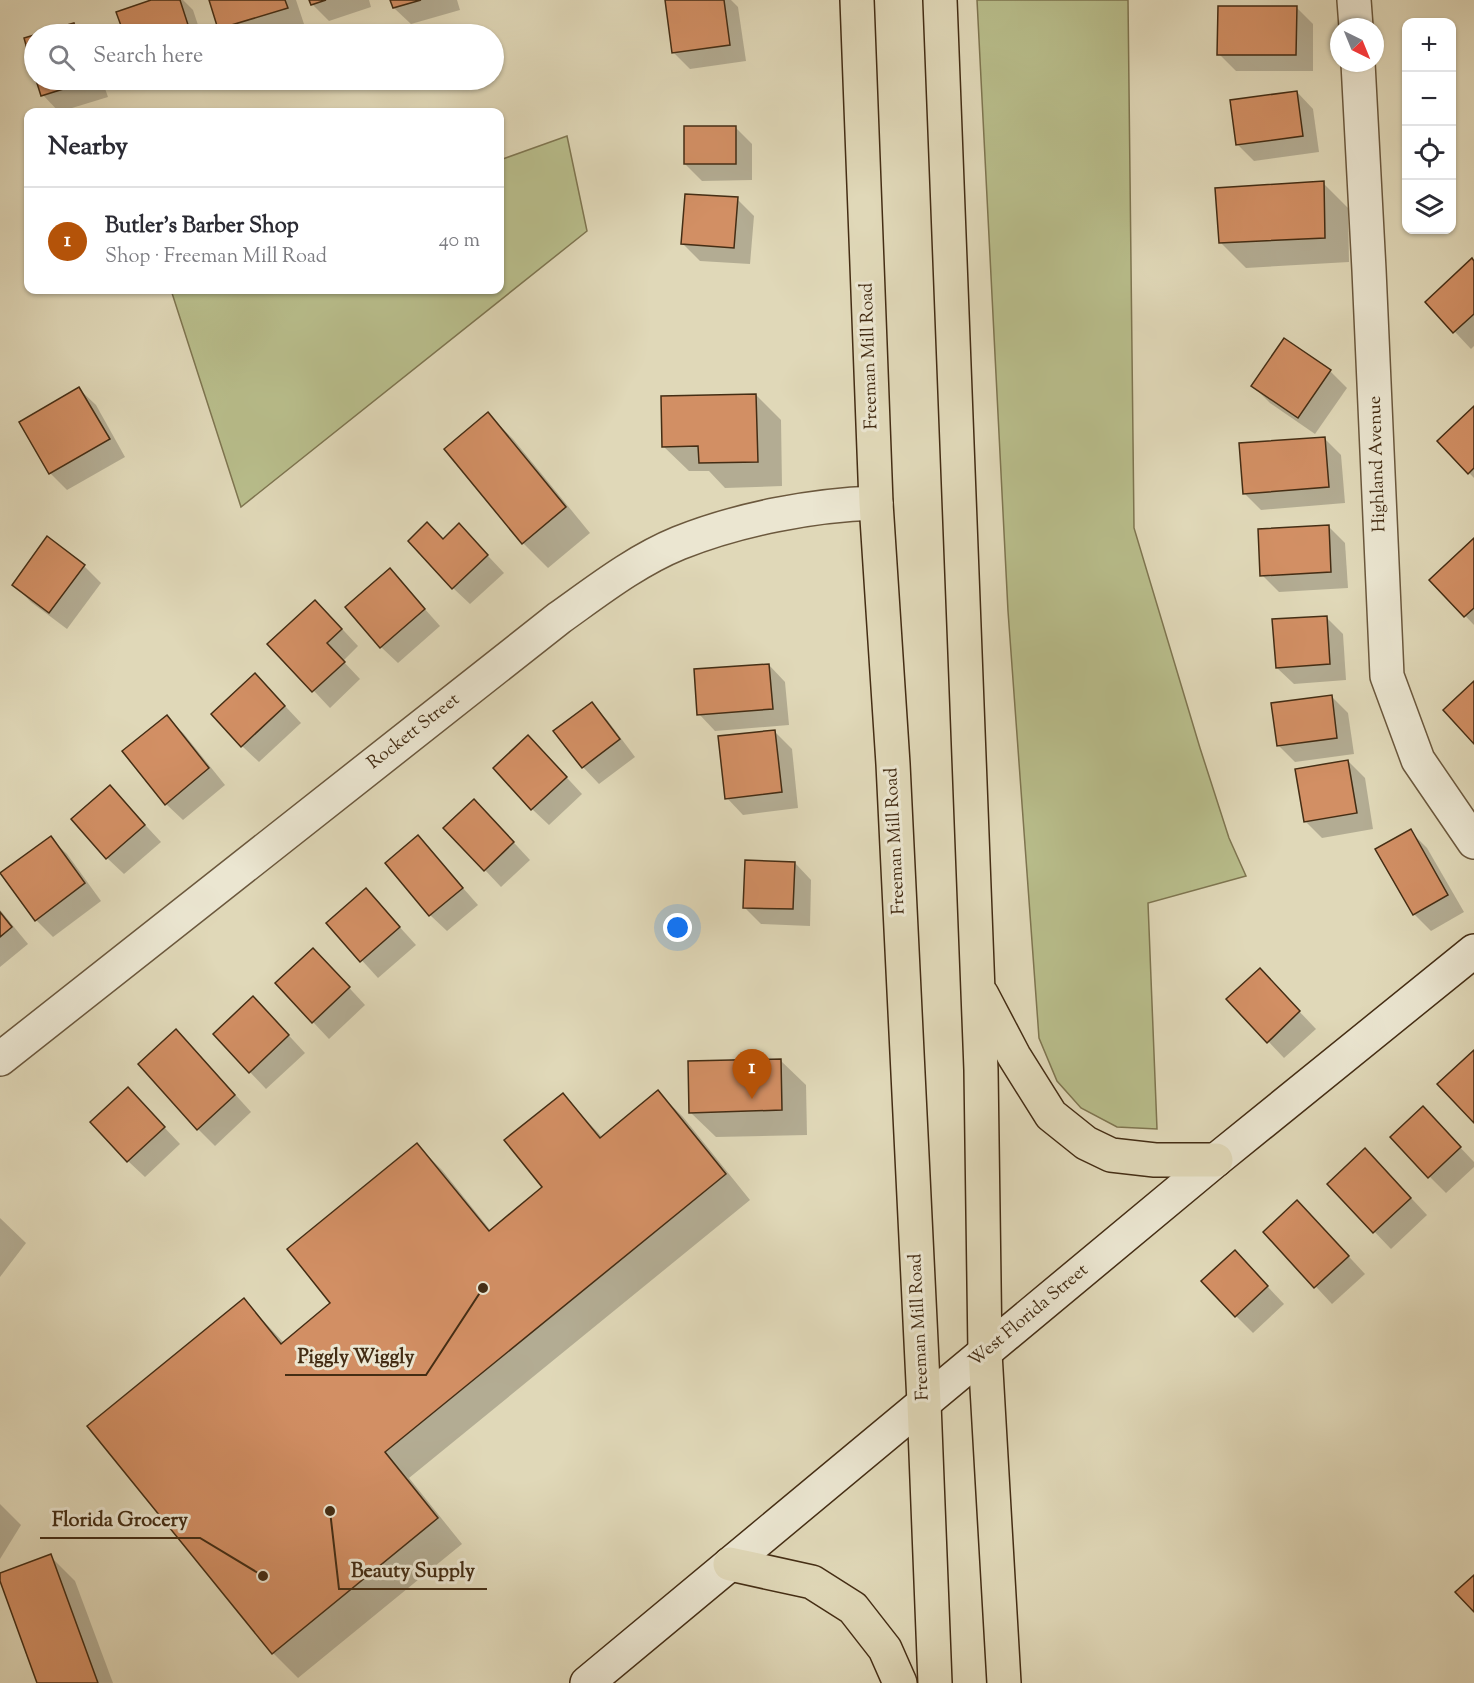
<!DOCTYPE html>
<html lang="en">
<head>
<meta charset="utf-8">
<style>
	:root { --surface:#fff; --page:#f2f2f3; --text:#2b2b33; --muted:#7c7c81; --line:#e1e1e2; --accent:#b45309 }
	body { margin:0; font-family:"Sorts Mill Goudy",serif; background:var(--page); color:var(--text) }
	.controls { position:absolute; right:18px; top:18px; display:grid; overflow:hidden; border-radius:12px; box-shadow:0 2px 4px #0004 }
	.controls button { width:54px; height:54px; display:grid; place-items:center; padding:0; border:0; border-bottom:2px solid var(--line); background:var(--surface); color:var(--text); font:30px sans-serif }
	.compass { position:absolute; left:1330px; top:18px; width:54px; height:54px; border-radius:50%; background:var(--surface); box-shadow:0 2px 4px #0004; rotate:137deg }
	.you { position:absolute; left:678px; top:928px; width:21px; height:21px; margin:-15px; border:4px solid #fff; border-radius:50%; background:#1a73e8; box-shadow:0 0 0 9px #1a73e833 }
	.badge { display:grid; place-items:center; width:39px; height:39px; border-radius:50%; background:var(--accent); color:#fff; font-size:20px; font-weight:700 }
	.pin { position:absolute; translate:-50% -50px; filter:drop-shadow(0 2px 3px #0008) }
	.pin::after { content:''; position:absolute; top:32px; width:21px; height:18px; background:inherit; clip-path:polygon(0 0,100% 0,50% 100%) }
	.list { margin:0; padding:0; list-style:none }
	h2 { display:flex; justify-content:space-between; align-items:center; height:78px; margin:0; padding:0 24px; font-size:26px }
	h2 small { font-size:20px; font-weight:400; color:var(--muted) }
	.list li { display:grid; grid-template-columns:39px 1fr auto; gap:18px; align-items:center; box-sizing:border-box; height:108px; padding:0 24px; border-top:2px solid var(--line) }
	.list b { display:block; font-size:22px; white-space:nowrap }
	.list p { margin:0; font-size:20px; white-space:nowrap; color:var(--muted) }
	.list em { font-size:20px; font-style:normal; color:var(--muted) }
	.icon { flex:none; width:33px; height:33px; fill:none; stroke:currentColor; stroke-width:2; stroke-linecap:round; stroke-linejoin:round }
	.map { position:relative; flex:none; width:1474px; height:1683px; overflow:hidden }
	.search { position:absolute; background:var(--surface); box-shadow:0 2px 4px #0004; left:24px; top:24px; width:480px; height:66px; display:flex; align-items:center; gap:15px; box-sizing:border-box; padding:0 21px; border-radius:33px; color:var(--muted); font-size:22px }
	.panel { position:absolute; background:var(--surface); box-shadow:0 2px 4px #0004; left:24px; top:108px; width:480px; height:186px; border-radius:12px }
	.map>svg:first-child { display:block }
</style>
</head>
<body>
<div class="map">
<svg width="1474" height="1683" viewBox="0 0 1474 1683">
	<rect width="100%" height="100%" fill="#e0d8b8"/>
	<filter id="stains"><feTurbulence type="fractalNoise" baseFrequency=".00333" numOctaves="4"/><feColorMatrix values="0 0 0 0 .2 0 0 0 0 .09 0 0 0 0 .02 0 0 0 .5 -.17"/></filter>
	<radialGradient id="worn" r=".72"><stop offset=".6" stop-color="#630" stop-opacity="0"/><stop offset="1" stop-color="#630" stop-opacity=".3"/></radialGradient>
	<g fill="#b8bd8b" stroke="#7e7550" stroke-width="1.5">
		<polygon points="977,0 1128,0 1134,528 1200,748 1229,838 1246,876 1148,903 1157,1129 1117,1127 1081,1108 1057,1081 1039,1038 1008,611"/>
		<polygon points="567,136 587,231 241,507 171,290 500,290 500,160"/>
	</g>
	<g fill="#0003">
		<polygon points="156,0 183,0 193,10 201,34 125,34 118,13"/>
		<polygon points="211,0 296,0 304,24 270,34 226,34 220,28"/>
		<polygon points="311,0 369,0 371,7 329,21 312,4"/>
		<polygon points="392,0 457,0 460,10 411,24 394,8"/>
		<polygon points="666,0 731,0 738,7 746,61 690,69 673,52"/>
		<polygon points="1296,7 1313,24 1313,71 1236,71 1219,54"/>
		<polygon points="73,24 84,34 41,34"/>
		<polygon points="38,80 102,80 108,97 59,112 43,95"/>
		<polygon points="1297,92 1313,109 1319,152 1254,161 1238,145"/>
		<polygon points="735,127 752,144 752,180 702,181 685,164"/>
		<polygon points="1323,183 1348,208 1349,262 1246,268 1221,243"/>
		<polygon points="737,199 754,216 750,264 700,261 683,244"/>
		<polygon points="1474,263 1474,346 1471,349 1427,302"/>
		<polygon points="1330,371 1347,388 1315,434 1270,403 1253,386"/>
		<polygon points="79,389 96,405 125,457 67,490 50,473 21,422"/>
		<polygon points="756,395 781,420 782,486 725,488 709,471 689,471 663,446"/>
		<polygon points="1474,408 1474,478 1439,441"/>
		<polygon points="488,414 513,439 590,533 548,568 523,543"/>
		<polygon points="1325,439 1341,455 1345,503 1261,510 1244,493"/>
		<polygon points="1328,526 1345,543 1348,588 1279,592 1262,575"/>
		<polygon points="443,540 475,542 504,573 470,604 453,588"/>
		<polygon points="1474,540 1474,625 1431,580"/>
		<polygon points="84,566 101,583 67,629 31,602 14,585"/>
		<polygon points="390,570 440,626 398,663 381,647"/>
		<polygon points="1326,617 1343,634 1346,680 1294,684 1277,668"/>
		<polygon points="332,618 358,646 343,661 360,679 330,708 270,644"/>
		<polygon points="769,665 785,682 789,725 715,731 699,714"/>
		<polygon points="272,692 301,723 259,762 242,746"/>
		<polygon points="1331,696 1348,713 1354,754 1295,762 1278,745"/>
		<polygon points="592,704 608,721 635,757 599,784 583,767"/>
		<polygon points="167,717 184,734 225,785 183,820 166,804"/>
		<polygon points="775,732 792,749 798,808 743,815 727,798"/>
		<polygon points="545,754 582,794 549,825 532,809"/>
		<polygon points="1348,761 1365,778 1373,829 1322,838 1305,821"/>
		<polygon points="110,787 161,842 124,874 107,858"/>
		<polygon points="491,818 530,860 501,887 485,870"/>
		<polygon points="1410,831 1427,848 1464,912 1431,931 1414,914 1377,849"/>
		<polygon points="418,837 478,905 447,931 430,915"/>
		<polygon points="50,838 67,854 101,901 53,937 36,920"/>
		<polygon points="795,863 811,880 810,926 761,924 744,907"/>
		<polygon points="366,890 416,945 378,978 328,923"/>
		<polygon points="0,910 28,944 0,967"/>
		<polygon points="330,967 365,1005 329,1039 313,1022"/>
		<polygon points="1276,987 1316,1029 1284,1058 1268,1041"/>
		<polygon points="270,1015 305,1053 266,1089 250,1072"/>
		<polygon points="193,1048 251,1112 215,1146 198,1129"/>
		<polygon points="780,1060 806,1085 807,1135 716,1137 690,1112"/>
		<polygon points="658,1092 683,1117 750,1200 409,1478 462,1544 298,1678 273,1653 244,1300 284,1343 333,1303 417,1145 442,1170 491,1231 544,1187 563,1095 602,1137"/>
		<polygon points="144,1106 180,1144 145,1177 128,1161"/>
		<polygon points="1439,1125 1474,1162 1474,1167 1446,1193 1429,1176"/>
		<polygon points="1382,1167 1427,1215 1391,1249 1329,1184"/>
		<polygon points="0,1218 26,1243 0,1277"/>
		<polygon points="1314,1219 1365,1274 1332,1304 1265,1232"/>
		<polygon points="1251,1269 1284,1304 1253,1333 1236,1316"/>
		<polygon points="0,1504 21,1525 0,1559"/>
		<polygon points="50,1556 75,1581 113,1683 39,1683 0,1575"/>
	</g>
	<g fill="#d28f64" stroke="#442d14" stroke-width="1.5">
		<polygon points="151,0 180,0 191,34 124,34 116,12"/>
		<polygon points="209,0 285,0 288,8 218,29"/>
		<polygon points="309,0 326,0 311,5"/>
		<polygon points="390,0 421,0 393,8"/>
		<polygon points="665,0 724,0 730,45 672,53"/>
		<polygon points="1218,6 1297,6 1296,55 1217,55"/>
		<polygon points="74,23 78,34 36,34"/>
		<polygon points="34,35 34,74 24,38"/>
		<polygon points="36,80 92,80 41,96"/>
		<polygon points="1297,91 1303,136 1236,145 1230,100"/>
		<rect x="684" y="126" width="52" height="38"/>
		<polygon points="1324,181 1325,238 1219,243 1215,188"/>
		<polygon points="685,194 738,197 734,248 681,244"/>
		<polygon points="1472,258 1474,261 1474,314 1453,333 1425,302"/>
		<polygon points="1284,338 1331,370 1298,418 1251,386"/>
		<polygon points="79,387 110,439 49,474 19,422"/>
		<polygon points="756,394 758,462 699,463 698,446 662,447 661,396"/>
		<polygon points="1474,406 1474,468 1468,474 1437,441"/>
		<polygon points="488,412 566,507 522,544 444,449"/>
		<polygon points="1325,437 1329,487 1243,494 1239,443"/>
		<polygon points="427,522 443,539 459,523 488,555 452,589 408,541"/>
		<polygon points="1329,525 1331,572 1260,576 1258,529"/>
		<polygon points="47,536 85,565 49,613 12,585"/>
		<polygon points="1474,538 1474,608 1464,617 1429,580"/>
		<polygon points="390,568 425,609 380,648 345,607"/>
		<polygon points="315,600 342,629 327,643 345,662 312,692 267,644"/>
		<polygon points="1327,616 1330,664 1276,668 1272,619"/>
		<polygon points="769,664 773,709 697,715 694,669"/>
		<polygon points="255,673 285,706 241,747 211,714"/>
		<polygon points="1474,681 1474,744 1443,710"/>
		<polygon points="1332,695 1337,738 1277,746 1271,703"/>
		<polygon points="592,702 620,739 582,768 553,731"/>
		<polygon points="167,715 209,768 165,805 122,751"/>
		<polygon points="775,730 782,792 725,799 718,736"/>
		<polygon points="528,735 567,777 531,810 493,768"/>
		<polygon points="1348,760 1357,813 1304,822 1295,769"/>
		<polygon points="110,785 145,825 106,859 71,819"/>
		<polygon points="474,799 514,842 484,871 443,828"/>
		<polygon points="1411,829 1448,895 1413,915 1375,849"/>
		<polygon points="418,835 463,888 429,916 385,863"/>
		<polygon points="51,836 85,883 35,921 0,873"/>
		<polygon points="745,860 795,862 793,909 743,908"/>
		<polygon points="366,888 400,927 360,962 326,923"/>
		<polygon points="0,912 12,927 0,937"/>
		<polygon points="313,948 350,987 312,1023 275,983"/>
		<polygon points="1260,968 1300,1011 1267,1043 1226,999"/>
		<polygon points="253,996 289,1035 249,1073 213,1034"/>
		<polygon points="176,1029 235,1095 197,1130 138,1064"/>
		<polygon points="1474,1050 1474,1123 1437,1084"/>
		<polygon points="781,1059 782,1110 689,1113 688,1061"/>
		<polygon points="128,1087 165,1127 127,1162 90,1122"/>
		<polygon points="658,1090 726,1174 385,1452 438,1518 272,1654 87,1426 244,1298 281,1344 330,1303 287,1249 417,1143 489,1231 542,1187 504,1140 563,1093 600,1138"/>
		<polygon points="1423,1106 1461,1147 1428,1178 1390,1137"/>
		<polygon points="1365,1148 1411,1198 1373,1233 1327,1184"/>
		<polygon points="1297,1200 1349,1256 1314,1288 1263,1232"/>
		<polygon points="1235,1250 1268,1286 1235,1317 1201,1281"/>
		<polygon points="51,1554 98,1683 37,1683 0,1581 0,1573"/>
		<polygon points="1474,1575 1474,1612 1455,1592"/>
	</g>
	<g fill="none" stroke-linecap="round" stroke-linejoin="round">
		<defs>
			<g id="street">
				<polyline points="1354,0 1356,27"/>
				<polyline points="1358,63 1369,270 1387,676 1418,760 1474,842"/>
				<path d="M0 1059 559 618C597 591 635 561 679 543 739 519 812 505 876 503"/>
			</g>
			<polyline id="secondary" points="587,1683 1216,1160 1474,951"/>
			<g id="primary">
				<polyline points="857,0 876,503 893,764 924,1403 935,1683"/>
				<polyline points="940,0 981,1070 985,1353 1004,1683"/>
				<polyline points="982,995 1014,1056 1051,1115 1086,1143 1111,1155 1155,1160 1216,1160"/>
				<polyline points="730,1564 812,1582 853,1608 885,1649 900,1683"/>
			</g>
		</defs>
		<use href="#street" stroke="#6b583d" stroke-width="36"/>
		<use href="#secondary" stroke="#442d14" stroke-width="36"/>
		<use href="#primary" stroke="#442d14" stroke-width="36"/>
		<use href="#street" stroke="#ebe6d1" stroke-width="33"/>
		<use href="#secondary" stroke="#ebe6d1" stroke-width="33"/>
		<use href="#primary" stroke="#e0d8b8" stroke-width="33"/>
	</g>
	<g text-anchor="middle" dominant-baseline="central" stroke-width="6" stroke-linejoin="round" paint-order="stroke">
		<g font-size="18" fill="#442d14" stroke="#ebe6d1">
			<text transform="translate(870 356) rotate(-92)">Freeman Mill Road</text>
			<text transform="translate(1378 464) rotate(-92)">Highland Avenue</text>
			<text transform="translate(414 732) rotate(-38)">Rockett Street</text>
			<text transform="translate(896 841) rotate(-93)">Freeman Mill Road</text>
			<text transform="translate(1029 1316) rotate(-40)">West Florida Street</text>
			<text transform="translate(920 1327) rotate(-93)">Freeman Mill Road</text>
		</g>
	</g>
	<path fill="none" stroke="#442d14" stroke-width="2" d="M483 1288L426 1375H285M263 1576L200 1538H40M330 1511L339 1589H487"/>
	<g fill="#442d14" stroke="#ebe6d1" stroke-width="2">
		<circle cx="483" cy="1288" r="6"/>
		<circle cx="263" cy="1576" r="6"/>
		<circle cx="330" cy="1511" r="6"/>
	</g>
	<g font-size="20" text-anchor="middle" font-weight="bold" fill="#442d14" stroke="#ebe6d1" stroke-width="6" stroke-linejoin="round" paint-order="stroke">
		<text x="356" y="1363">Piggly Wiggly</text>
		<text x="120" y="1526">Florida Grocery</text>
		<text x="413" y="1577">Beauty Supply</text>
	</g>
	<rect width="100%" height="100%" filter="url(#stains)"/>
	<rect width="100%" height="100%" fill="url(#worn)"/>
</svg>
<div class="controls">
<button>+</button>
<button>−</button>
<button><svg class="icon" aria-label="locate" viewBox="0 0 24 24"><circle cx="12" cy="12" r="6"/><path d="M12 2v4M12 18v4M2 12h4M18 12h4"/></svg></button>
<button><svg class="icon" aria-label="layers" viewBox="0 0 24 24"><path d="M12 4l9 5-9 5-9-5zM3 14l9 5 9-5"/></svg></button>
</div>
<svg class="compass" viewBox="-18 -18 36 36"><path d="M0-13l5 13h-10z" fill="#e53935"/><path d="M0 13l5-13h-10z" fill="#7c7c81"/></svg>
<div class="you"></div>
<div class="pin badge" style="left:752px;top:1099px">1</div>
<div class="search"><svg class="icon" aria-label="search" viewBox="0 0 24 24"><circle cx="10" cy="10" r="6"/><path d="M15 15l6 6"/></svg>Search here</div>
<section class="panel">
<h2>Nearby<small></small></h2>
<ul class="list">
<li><span class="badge">1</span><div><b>Butler's Barber Shop</b><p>Shop · Freeman Mill Road</p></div><em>40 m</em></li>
</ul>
</section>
</div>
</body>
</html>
